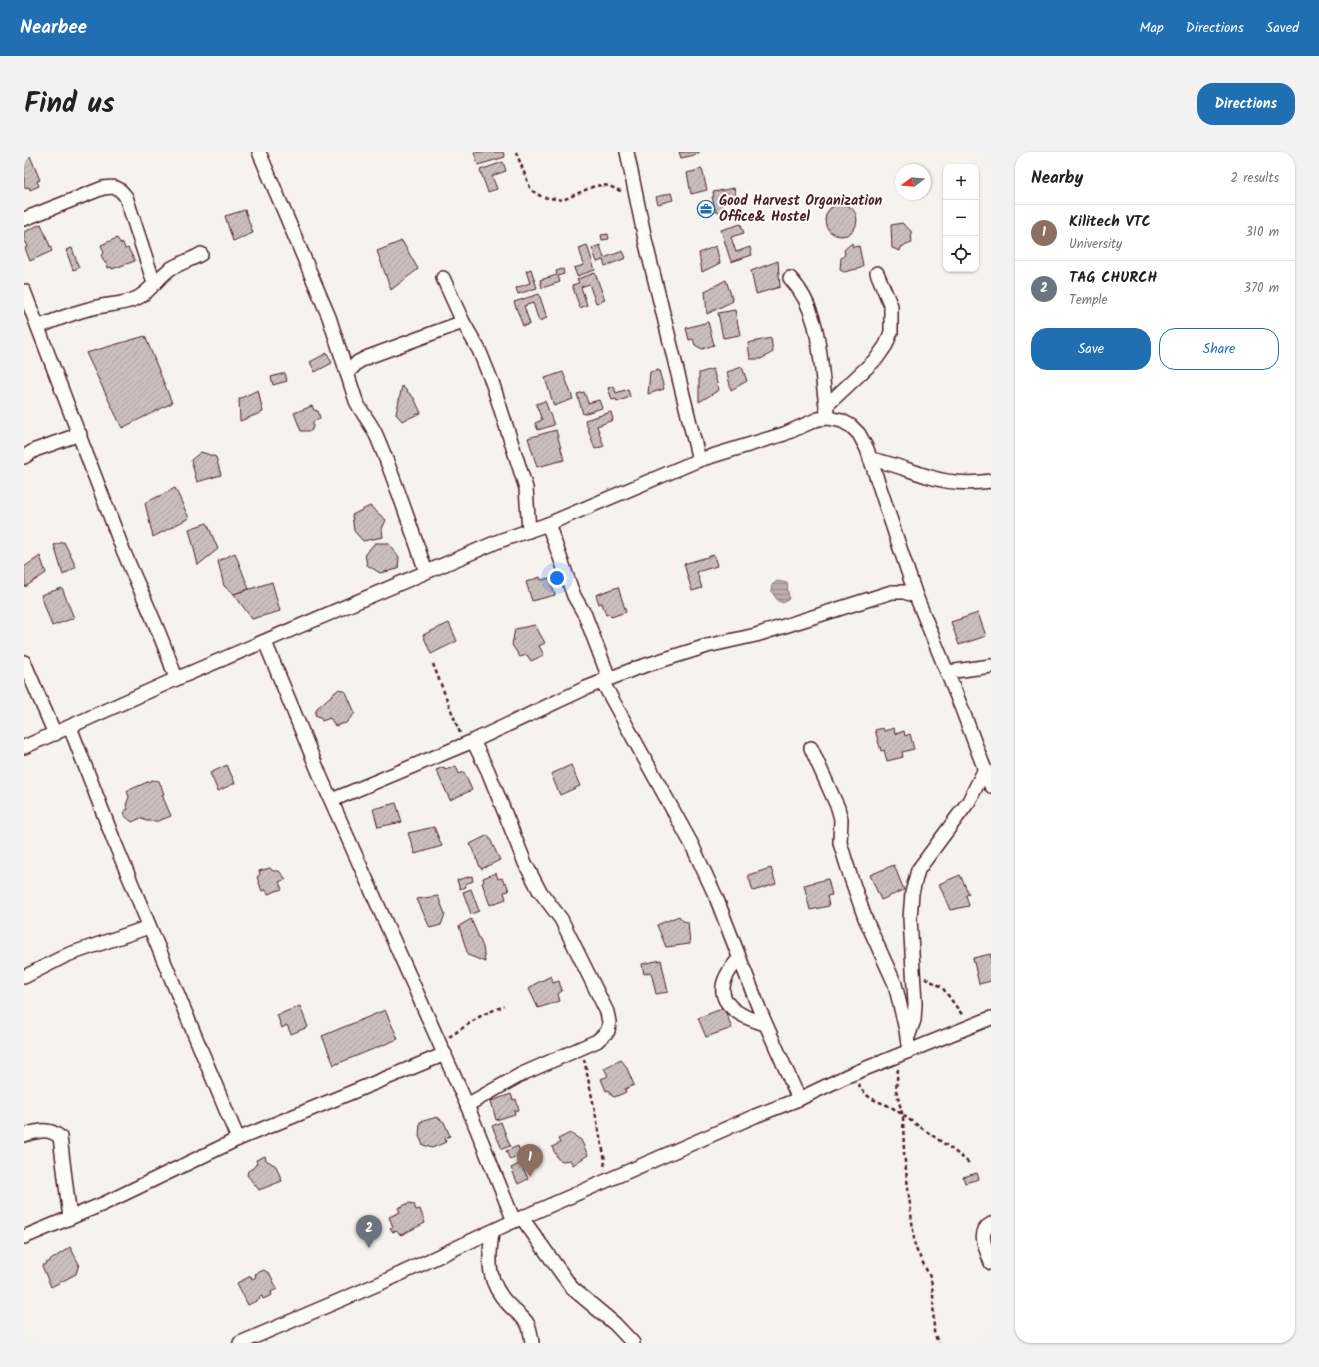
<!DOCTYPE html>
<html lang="en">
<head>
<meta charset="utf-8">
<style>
	:root { --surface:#fff; --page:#f2f2f2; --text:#222; --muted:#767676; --line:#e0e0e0; --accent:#1f6fb2 }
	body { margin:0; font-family:Kalam,sans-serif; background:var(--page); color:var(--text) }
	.controls { position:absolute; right:12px; top:12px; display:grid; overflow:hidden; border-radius:8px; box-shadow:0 1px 3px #0004 }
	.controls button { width:36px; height:36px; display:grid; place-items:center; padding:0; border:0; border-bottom:1px solid var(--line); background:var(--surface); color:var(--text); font:20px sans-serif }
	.compass { position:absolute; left:871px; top:12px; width:36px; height:36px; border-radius:50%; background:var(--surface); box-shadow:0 1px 3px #0004; rotate:254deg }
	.you { position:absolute; left:533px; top:426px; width:14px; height:14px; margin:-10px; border:3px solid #fff; border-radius:50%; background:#1a73e8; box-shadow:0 0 0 6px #1a73e833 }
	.badge { display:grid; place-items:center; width:26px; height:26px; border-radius:50%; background:var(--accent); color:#fff; font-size:13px; font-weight:700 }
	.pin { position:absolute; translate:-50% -33px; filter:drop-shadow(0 1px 2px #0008) }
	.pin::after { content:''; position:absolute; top:21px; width:14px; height:12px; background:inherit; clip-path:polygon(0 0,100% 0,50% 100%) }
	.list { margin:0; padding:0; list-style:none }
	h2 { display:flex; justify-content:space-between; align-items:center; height:52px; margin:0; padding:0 16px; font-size:17px }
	h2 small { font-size:13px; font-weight:400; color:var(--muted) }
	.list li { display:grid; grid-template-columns:26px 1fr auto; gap:12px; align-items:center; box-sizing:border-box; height:56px; padding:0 16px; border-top:1px solid var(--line) }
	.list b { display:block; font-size:15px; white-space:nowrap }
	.list p { margin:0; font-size:13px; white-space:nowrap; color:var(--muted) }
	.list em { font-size:13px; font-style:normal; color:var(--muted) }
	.actions { display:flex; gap:8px; padding:12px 16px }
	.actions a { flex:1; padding:9px 0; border:1px solid var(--accent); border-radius:16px; text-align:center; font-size:14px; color:var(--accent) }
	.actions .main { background:var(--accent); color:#fff }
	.icon { flex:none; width:22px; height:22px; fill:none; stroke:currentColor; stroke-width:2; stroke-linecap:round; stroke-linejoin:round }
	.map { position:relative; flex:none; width:967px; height:1191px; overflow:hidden; border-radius:16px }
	header { display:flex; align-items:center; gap:24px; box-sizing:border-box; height:56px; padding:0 20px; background:var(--accent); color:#fff }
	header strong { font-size:19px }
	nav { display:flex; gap:22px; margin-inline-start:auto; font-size:14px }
	.intro { display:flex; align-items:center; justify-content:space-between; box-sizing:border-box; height:96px; padding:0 24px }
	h1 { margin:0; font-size:28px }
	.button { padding:10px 18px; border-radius:16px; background:var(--accent); color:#fff; font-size:14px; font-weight:700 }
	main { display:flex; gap:24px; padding:0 24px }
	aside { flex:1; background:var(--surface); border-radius:16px; box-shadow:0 1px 3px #0004 }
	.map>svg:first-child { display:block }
</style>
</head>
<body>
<header>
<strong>Nearbee</strong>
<nav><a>Map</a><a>Directions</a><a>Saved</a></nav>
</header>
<div class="intro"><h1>Find us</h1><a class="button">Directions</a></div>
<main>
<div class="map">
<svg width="967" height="1191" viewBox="0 0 967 1191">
	<defs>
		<pattern id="water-rules" width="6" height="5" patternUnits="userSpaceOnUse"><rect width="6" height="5" fill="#bbabac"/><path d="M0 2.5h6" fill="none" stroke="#9a8b8c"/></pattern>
		<pattern id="building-hatch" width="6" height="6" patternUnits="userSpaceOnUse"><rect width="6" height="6" fill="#cbbfbe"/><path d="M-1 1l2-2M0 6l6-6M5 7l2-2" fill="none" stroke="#b0a4a3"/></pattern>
	</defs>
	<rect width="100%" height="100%" fill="#f6f3ef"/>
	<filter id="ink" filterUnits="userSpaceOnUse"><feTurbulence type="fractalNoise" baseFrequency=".025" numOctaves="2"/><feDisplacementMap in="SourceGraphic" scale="8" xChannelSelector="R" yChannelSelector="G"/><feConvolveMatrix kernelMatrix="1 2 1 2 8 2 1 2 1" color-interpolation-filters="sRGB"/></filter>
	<g filter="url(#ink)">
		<polygon fill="url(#water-rules)" stroke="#8e7378" points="753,429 763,431 765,447 759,451 754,449 747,439 748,433"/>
		<g fill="url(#building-hatch)" stroke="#4a1f2b">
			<polygon points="450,0 479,0 481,5 454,13"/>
			<polygon points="655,0 675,0 675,2 657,6"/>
			<polygon points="6,4 16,28 13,29 15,34 6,38 5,35 0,36 0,7"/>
			<polygon points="479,10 482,19 468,24 473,37 464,40 456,18"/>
			<polygon points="678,17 683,38 667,42 663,21"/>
			<polygon points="710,36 712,44 698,47 700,59 692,60 688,45 690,45 689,40"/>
			<polygon points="647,41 649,48 634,52 632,45"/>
			<circle cx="817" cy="68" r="16"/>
			<polygon points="221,58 229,81 209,89 201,64"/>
			<polygon points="878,71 887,79 888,91 877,95 876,99 868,96 867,73"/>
			<polygon points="17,72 28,99 6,109 1,96 4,95 2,90 0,90 0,80"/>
			<polygon points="717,72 720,81 707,85 712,100 726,95 728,103 707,110 697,78"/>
			<polygon points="584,82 585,87 578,88 577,83"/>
			<polygon points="93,86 97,92 99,91 101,97 104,96 111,109 88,117 87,115 84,116 83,111 81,111 77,103 80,101 77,93"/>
			<polygon points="378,89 394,117 367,138 353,99"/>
			<polygon points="828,91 829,95 835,94 839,113 837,116 820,120 816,118 817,106 821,103 820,98"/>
			<polygon points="563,93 571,118 553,124 550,116 560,113 555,96"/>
			<polygon points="576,93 580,106 599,99 602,106 581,114 579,108 573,110 568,96"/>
			<polygon points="692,94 696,111 678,120 675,101"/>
			<polygon points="48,96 55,116 49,118 42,98"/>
			<polygon points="754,109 756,135 732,142 727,119"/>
			<polygon points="507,117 513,136 494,142 492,136 506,131 502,119"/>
			<polygon points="539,117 540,122 534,124 536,130 518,136 516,128 533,123 532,119"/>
			<polygon points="571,121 581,148 572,151 565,132 557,135 563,153 556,156 548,133 555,131 553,127"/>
			<polygon points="702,128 709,149 683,162 681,139"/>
			<polygon points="515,142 523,166 515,169 509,151 500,154 506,172 499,174 490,150"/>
			<polygon points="711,158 716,183 699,186 694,161"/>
			<polygon points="684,170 690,193 678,197 671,193 669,187 665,188 662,176"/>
			<polygon points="121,184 148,251 98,276 62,201"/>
			<polygon points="747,186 749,200 737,207 726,207 724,191"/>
			<polygon points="303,201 308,211 291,220 286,210"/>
			<polygon points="718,215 723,229 707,238 703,220"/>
			<polygon points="689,217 695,238 675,250 675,221"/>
			<polygon points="635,218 640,237 624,242 626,220"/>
			<polygon points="539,220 549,247 530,254 521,226"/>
			<polygon points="261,221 263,229 249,233 247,225"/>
			<polygon points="378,234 390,246 397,261 378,269 372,262"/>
			<polygon points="590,234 592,241 604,237 606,245 593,250 592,247 588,248 584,236"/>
			<polygon points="234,238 239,260 216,269 215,247"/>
			<polygon points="560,240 564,251 575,248 578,256 559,262 553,242"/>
			<polygon points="521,249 530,273 514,278 511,271 518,268 512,252"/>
			<polygon points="288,254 290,258 294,259 296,266 289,270 289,275 287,279 277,279 270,261"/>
			<polygon points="587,260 589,268 573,274 580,294 571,297 561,268"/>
			<polygon points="532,278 540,308 513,315 504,286"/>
			<polygon points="177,300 192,305 197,323 173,330 167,308"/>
			<polygon points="151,336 165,366 129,385 121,351"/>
			<polygon points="346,354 362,368 358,377 359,385 339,389 330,379 328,363"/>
			<polygon points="183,371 194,397 174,413 165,377"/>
			<polygon points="40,390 52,415 39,423 30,393"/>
			<polygon points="351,391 364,391 375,405 374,417 356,421 343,413 341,402"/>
			<polygon points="211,401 225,437 210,442 200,434 194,409"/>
			<polygon points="690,403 693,414 673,420 678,436 668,439 660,412"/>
			<polygon points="16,404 22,421 1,435 0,415"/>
			<polygon points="516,425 517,428 525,426 531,443 508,449 502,430"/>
			<polygon points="248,430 256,459 228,467 210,442"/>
			<polygon points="594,435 602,460 587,465 586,462 582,463 578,451 575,452 572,443"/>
			<polygon points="38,436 50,466 28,474 17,443"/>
			<polygon points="954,461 962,484 935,493 927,470"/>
			<polygon points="425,471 433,489 407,502 399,483"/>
			<polygon points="511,473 521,491 515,494 520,503 507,509 503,503 496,505 488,493 491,477"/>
			<polygon points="315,537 322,540 331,561 322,571 311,574 306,566 298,569 296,565 291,563 293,556"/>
			<polygon points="859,576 860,579 870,576 871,582 880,579 881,584 886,582 890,597 878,600 879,605 863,609 860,598 857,599 851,578"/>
			<polygon points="203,613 211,631 194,639 186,621"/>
			<polygon points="547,613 556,634 536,643 527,622"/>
			<polygon points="432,614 435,622 440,620 448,638 426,648 412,618 420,615 421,618"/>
			<polygon points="128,628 135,629 140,642 138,643 147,664 134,669 122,669 117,666 108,670 101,664 100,659 104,657 102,653 105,645 103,639"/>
			<polygon points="372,651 378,670 354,675 349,657"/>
			<polygon points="410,675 418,694 391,702 384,681"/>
			<polygon points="464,683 476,708 457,717 446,692"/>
			<polygon points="870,713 880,738 857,748 846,723"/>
			<polygon points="246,716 249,719 255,719 262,727 255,730 258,737 244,742 242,738 238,739 233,725 236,722 235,719"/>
			<polygon points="747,716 752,732 729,739 724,723"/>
			<polygon points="472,721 474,727 478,726 480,731 482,730 485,739 480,740 482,747 466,753 458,731 460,730 459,726"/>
			<polygon points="936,723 945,742 942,743 945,754 926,758 915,732"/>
			<polygon points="448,724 449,729 441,732 442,735 436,737 433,728"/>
			<polygon points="804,727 808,743 803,744 805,754 786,758 780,733"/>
			<polygon points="447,737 455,759 447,762 439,740"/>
			<polygon points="414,744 421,762 417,773 406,776 393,747"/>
			<polygon points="655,764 659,769 664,770 666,792 642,795 633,773"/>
			<polygon points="447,767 459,795 461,810 444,803 435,774"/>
			<polygon points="967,802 967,829 955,832 949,806"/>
			<polygon points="637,808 644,840 632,842 627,820 620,822 618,812"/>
			<polygon points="527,824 529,831 535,829 538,839 534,842 536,849 514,856 505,837 509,833"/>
			<polygon points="276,854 284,875 267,882 263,873 258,876 253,863"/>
			<polygon points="700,856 708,876 682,885 674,866"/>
			<polygon points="361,858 374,887 310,913 298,884"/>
			<polygon points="597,908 602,914 610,933 601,937 602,940 591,945 588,944 585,938 582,939 577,927 584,924 580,916"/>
			<polygon points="487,942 489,948 492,947 495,958 490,959 491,962 472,968 467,949"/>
			<polygon points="413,965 420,970 426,984 421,986 422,990 408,996 399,993 395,984 396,970"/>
			<polygon points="477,970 486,994 478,997 468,974"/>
			<polygon points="546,981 557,988 564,1003 549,1013 546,1008 539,1009 534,1007 528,995 536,991 534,987"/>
			<polygon points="494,994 497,1003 486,1008 482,999"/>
			<polygon points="241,1004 242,1008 252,1014 258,1029 235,1038 223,1023 224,1019 229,1016 233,1011 232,1008"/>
			<polygon points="497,1011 504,1027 494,1032 487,1016"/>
			<polygon points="953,1021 955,1027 941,1031 939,1025"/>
			<polygon points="385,1051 390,1052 392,1058 396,1057 401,1071 377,1083 372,1079 369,1080 366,1076 369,1075 365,1065 376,1060 374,1056"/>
			<polygon points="46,1095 55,1112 52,1122 27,1135 18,1114"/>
			<polygon points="240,1118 246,1122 253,1137 247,1140 248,1143 239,1147 238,1144 235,1145 236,1147 224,1153 213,1131 227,1124 228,1127 232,1125 231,1122"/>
		</g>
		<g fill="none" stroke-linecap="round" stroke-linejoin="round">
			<defs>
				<g id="minor">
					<path d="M235 0 305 165 332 249C338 262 348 272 353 285 372 330 387 375 402 420"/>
					<polyline points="603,0 622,92 675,308"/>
					<path d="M0 67 79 36C91 34 95 35 102 45L130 131"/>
					<polyline points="419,126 439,170 455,198 468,230 502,336 505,379"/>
					<path d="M766 126C800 162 795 215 803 260"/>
					<path d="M0 139 99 398C117 441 138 482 152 527"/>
					<path d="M14 175C32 168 50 160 69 156 84 152 97 153 111 147 126 141 133 126 146 117 156 111 167 108 177 102"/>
					<polyline points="323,221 334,210 344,205 439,170"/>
					<polyline points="802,254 853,206 862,193 867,180 867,154 853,121"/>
					<polyline points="0,305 11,298 56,282"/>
					<path d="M846 307C867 311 884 318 903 324 923 331 946 332 967 329"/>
					<polyline points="524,372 550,444 561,463 585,526"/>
					<polyline points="241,490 298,628 443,953 490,1069"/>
					<polyline points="0,510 31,582"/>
					<polyline points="924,520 967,514"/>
					<polyline points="578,529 667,691 692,745 736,859 775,947"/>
					<polyline points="46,575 90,689 214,987"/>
					<polyline points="0,595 152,527 475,389 524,372 675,308 760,282 794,267 804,266 818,269 827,274 835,282 843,297 892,444 938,557 967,634"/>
					<polyline points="787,596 814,656 817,667 816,691 826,723 841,766 871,832 882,878 885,899"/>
					<polyline points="308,648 449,589 562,536 610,517 683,494 732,483 868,440 880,440 892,444"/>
					<path d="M715 807C682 842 704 861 741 872"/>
					<polyline points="0,825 43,803 125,775"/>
					<polyline points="884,885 890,868 891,852 886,766 888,741 894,718 945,649 961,617"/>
					<polyline points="443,953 498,922 573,889 584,879 585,870 583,860 537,767 515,738 501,711 464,619 449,589"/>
					<path d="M0 983C14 979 24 975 36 985L46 1066"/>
					<polyline points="498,1066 548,1136 591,1172 609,1191"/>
					<path d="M967 1072C952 1080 963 1098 967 1111"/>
					<path d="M468 1081C464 1110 463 1131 485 1153 501 1170 505 1165 508 1191"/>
					<polyline points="0,1085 79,1052 214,987 421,902"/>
					<polyline points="216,1191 359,1130 490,1069 731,964 775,947 823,924 967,866"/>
				</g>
			</defs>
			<use href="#minor" stroke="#4a1f2b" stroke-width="16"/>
			<g stroke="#4a1f2b" stroke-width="2.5" stroke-dasharray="4 3" stroke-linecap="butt">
				<polyline points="492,0 507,38 518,45 539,48 568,35 577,33 585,34 599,40"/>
				<polyline points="409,512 436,581"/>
				<polyline points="901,826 918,835 939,864"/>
				<polyline points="425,885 458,863 480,854"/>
				<polyline points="560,907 581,1008 580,1017"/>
				<polyline points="874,917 872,938 879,965 880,1001 891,1095 907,1127 909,1141 910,1180 914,1191"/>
				<path d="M834 932C837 936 840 941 844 944 852 950 863 952 872 958 896 976 922 991 945 1011"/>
			</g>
			<use href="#minor" stroke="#fdfcf7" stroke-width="13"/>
		</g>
	</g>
	<defs>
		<symbol id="office-ring" viewBox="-11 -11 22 22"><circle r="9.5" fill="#fdfcf7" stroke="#1f6fb2" stroke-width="1.5"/><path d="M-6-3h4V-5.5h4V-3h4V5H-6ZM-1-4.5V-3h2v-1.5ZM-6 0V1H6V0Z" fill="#1f6fb2"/></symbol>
	</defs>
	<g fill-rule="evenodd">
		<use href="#office-ring" x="672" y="47" width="20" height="20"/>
	</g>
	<g text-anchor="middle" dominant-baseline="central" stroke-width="4" stroke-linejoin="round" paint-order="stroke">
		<g font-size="14" font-weight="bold" fill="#4a1f2b" stroke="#fdfcf7" text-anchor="start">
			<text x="695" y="49">Good Harvest Organization<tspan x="695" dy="16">Office&amp; Hostel</tspan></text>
		</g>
	</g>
</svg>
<div class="controls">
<button>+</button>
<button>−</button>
<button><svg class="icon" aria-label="locate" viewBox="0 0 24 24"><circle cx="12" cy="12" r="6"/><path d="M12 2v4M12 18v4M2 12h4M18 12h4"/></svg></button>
</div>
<svg class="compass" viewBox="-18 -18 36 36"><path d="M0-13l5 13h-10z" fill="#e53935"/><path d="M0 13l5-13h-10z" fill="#767676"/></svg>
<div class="you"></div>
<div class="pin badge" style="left:506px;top:1025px;background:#8d6e63">1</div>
<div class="pin badge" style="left:345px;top:1096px;background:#6b7280">2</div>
</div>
<aside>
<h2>Nearby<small>2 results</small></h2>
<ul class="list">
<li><span class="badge" style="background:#8d6e63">1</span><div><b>Kilitech VTC</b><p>University</p></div><em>310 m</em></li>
<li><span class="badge" style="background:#6b7280">2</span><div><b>TAG CHURCH</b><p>Temple</p></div><em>370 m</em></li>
</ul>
<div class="actions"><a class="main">Save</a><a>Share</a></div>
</aside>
</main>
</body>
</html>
